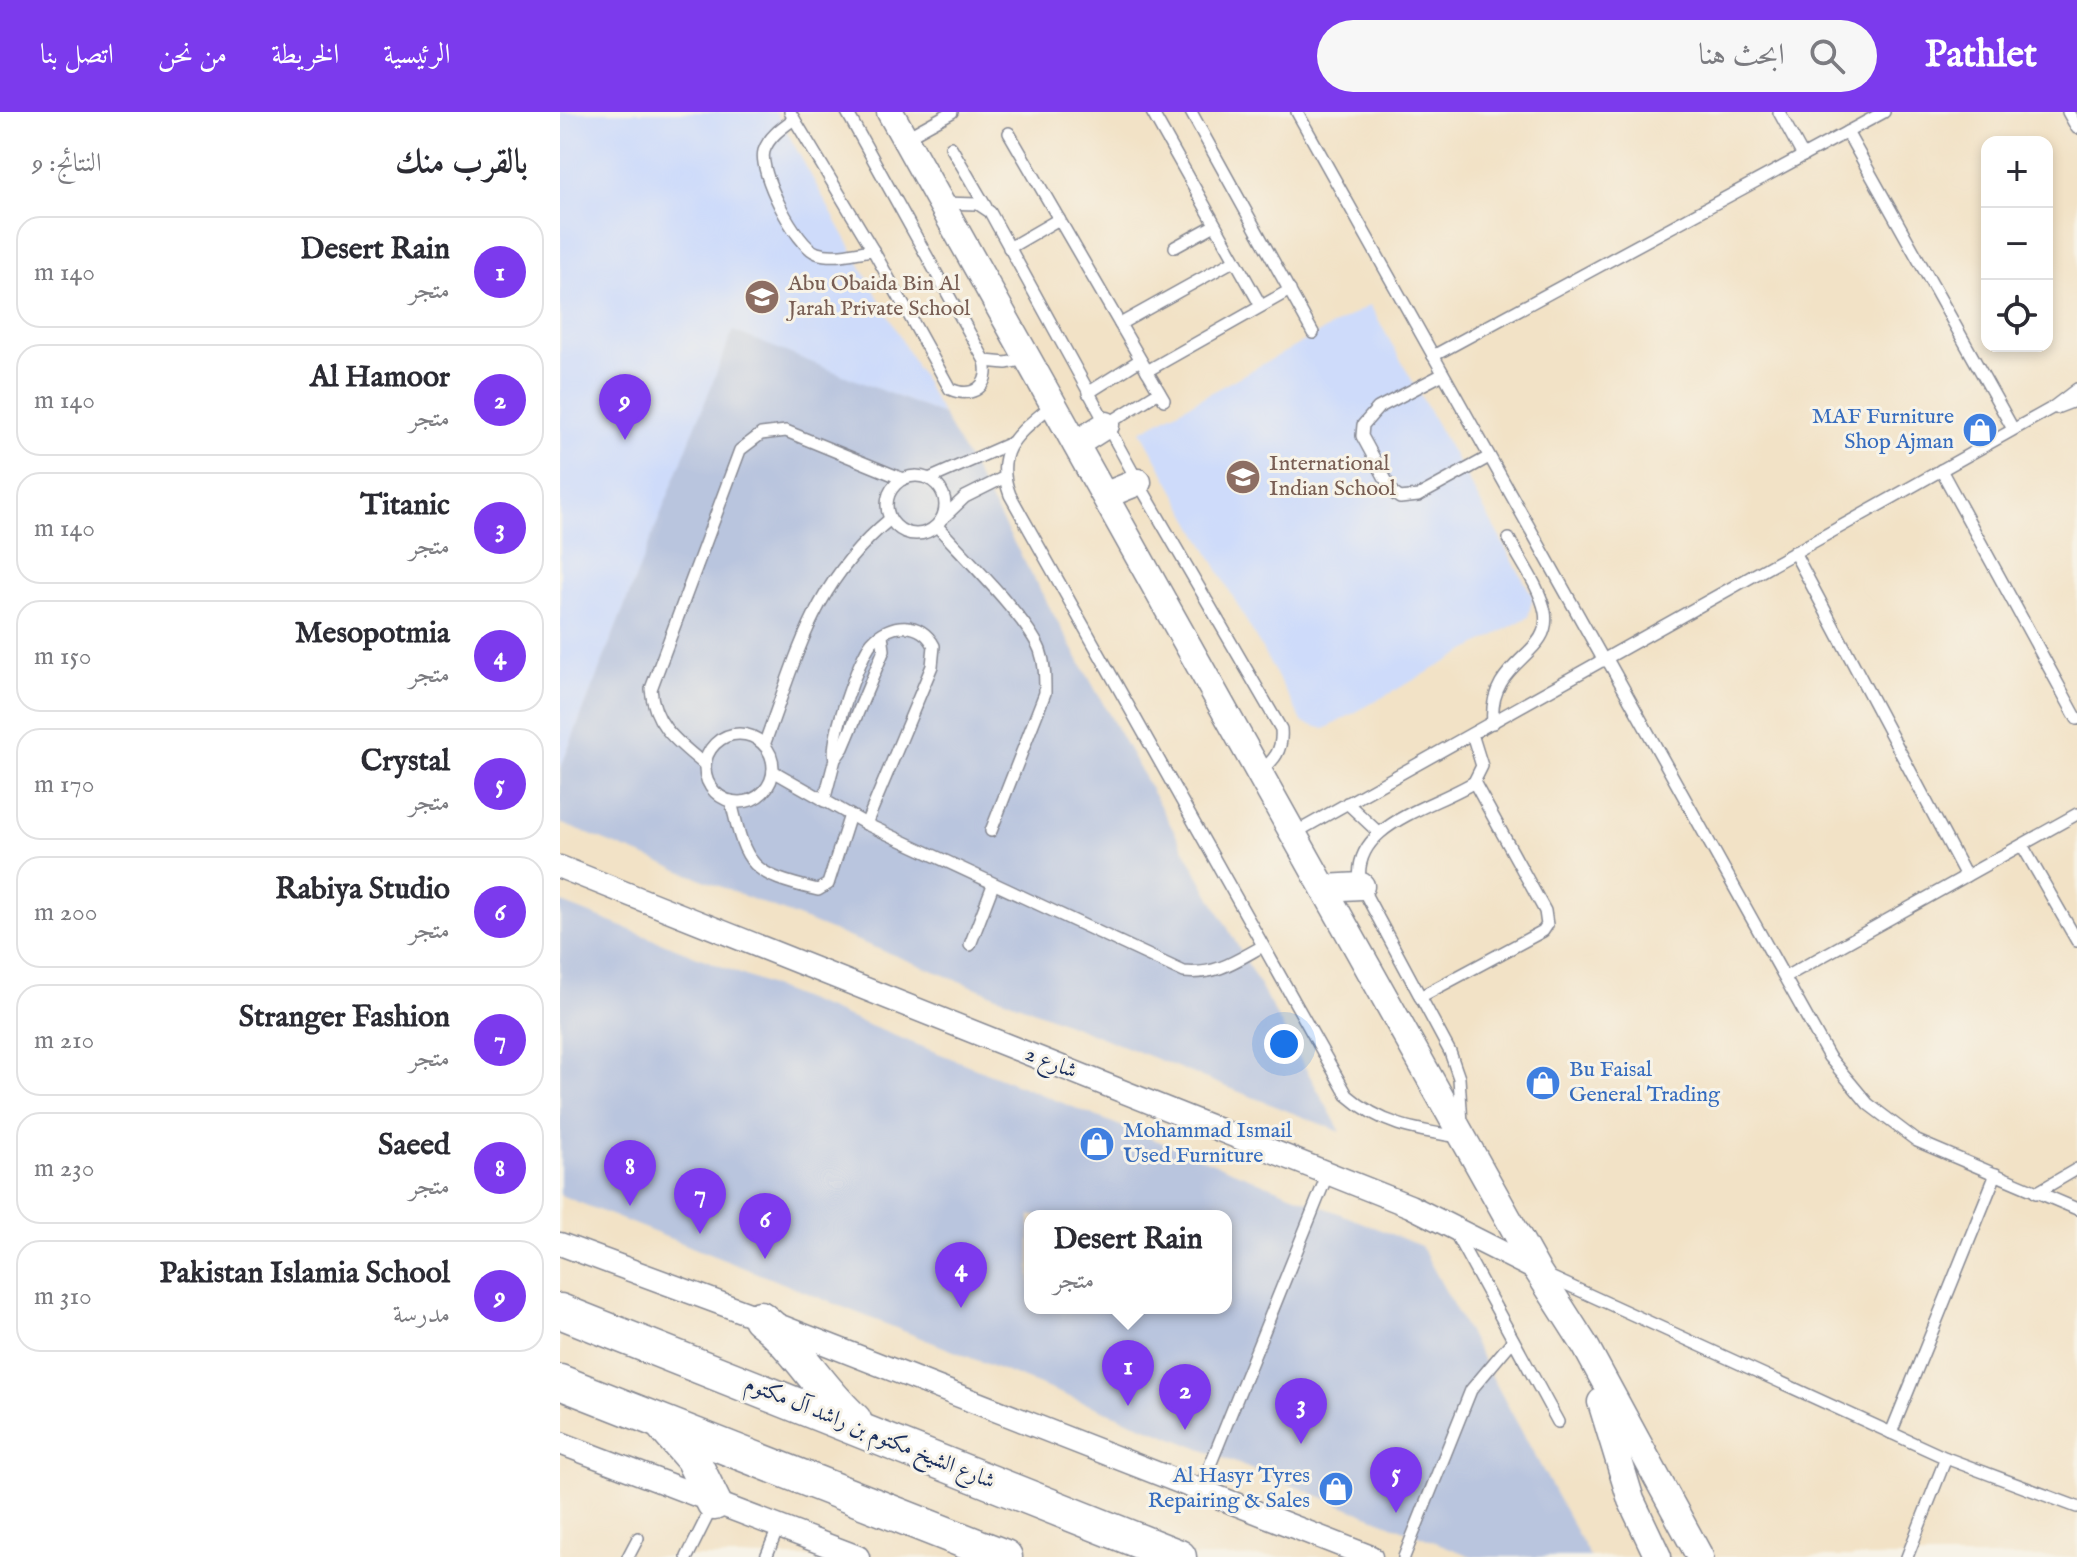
<!DOCTYPE html>
<html lang="ar">
<head>
<meta charset="utf-8">
<style>
	:root { --surface:#fff; --page:#f7f7f7; --text:#2b2b33; --muted:#7c7c81; --line:#e1e1e2; --accent:#7c3aed }
	body { margin:0; font-family:"IM FELL English",Amiri,serif; background:var(--page); color:var(--text); direction:rtl }
	.controls { position:absolute; right:24px; top:24px; display:grid; overflow:hidden; border-radius:16px; box-shadow:0 4px 12px #0003 }
	.controls button { width:72px; height:72px; display:grid; place-items:center; padding:0; border:0; border-bottom:2px solid var(--line); background:var(--surface); color:var(--text); font:40px sans-serif }
	.you { position:absolute; left:724px; top:932px; width:28px; height:28px; margin:-20px; border:6px solid #fff; border-radius:50%; background:#1a73e8; box-shadow:0 0 0 12px #1a73e833 }
	.badge { display:grid; place-items:center; width:52px; height:52px; border-radius:50%; background:var(--accent); color:#fff; font-size:26px; font-weight:700 }
	.pin { position:absolute; translate:-50% -66px; filter:drop-shadow(0 2px 4px #0008) }
	.pin::after { content:''; position:absolute; top:42px; width:28px; height:24px; background:inherit; clip-path:polygon(0 0,100% 0,50% 100%) }
	.popup { position:absolute; left:464px; top:1098px; width:208px; height:104px; box-sizing:border-box; display:grid; place-content:center; border-radius:16px; background:var(--surface); filter:drop-shadow(0 2px 6px #0005); font-size:26px; white-space:nowrap; color:var(--muted) }
	.popup b { font-size:30px; color:var(--text) }
	.popup::after { content:''; position:absolute; left:50%; top:100%; margin-left:-16px; border:16px solid transparent; border-top-color:var(--surface) }
	.list { margin:0; padding:0; list-style:none }
	h2 { display:flex; justify-content:space-between; align-items:center; height:104px; margin:0; padding:0 32px; font-size:34px }
	h2 small { font-size:26px; font-weight:400; color:var(--muted) }
	.list li { display:grid; grid-template-columns:52px 1fr auto; gap:24px; align-items:center; box-sizing:border-box; height:112px; margin:0 16px 16px; padding:0 16px; border:2px solid var(--line); border-radius:24px }
	.list b { display:block; font-size:30px; white-space:nowrap }
	.list p { margin:0; font-size:26px; white-space:nowrap; color:var(--muted) }
	.list em { font-size:26px; font-style:normal; color:var(--muted) }
	.icon { flex:none; width:44px; height:44px; fill:none; stroke:currentColor; stroke-width:2; stroke-linecap:round; stroke-linejoin:round }
	.map { position:relative; flex:none; width:1517px; height:1445px; overflow:hidden; direction:ltr }
	header { display:flex; align-items:center; gap:48px; box-sizing:border-box; height:112px; padding:0 40px; background:var(--accent); color:#fff }
	header strong { font-size:38px }
	nav { display:flex; gap:44px; margin-inline-start:auto; font-size:28px }
	.search { width:560px; height:72px; background:var(--page); display:flex; align-items:center; gap:20px; box-sizing:border-box; padding:0 28px; border-radius:44px; color:var(--muted); font-size:30px }
	main { display:flex }
	aside { flex:1; background:var(--surface) }
	.map>svg:first-child { display:block }
</style>
</head>
<body>
<header>
<strong>Pathlet</strong>
<div class="search"><svg class="icon" aria-label="search" viewBox="0 0 24 24"><circle cx="10" cy="10" r="6"/><path d="M15 15l6 6"/></svg>ابحث هنا</div>
<nav><a>الرئيسية</a><a>الخريطة</a><a>من نحن</a><a>اتصل بنا</a></nav>
</header>
<main>
<div class="map">
<svg width="1517" height="1445" viewBox="0 0 1517 1445">
	<rect width="100%" height="100%" fill="#f7f3e8"/>
	<filter id="ink" filterUnits="userSpaceOnUse"><feTurbulence type="fractalNoise" baseFrequency=".0125" numOctaves="2"/><feDisplacementMap in="SourceGraphic" scale="16" xChannelSelector="R" yChannelSelector="G"/><feConvolveMatrix kernelMatrix="1 2 1 2 8 2 1 2 1" color-interpolation-filters="sRGB"/></filter>
	<filter id="wash" filterUnits="userSpaceOnUse"><feTurbulence type="fractalNoise" baseFrequency=".006" numOctaves="4" result="noise"/><feDisplacementMap in="SourceGraphic" scale="32" xChannelSelector="R" yChannelSelector="G"/><feGaussianBlur stdDeviation="1.8" result="paint"/><feColorMatrix in="noise" values="0 0 0 0 0 0 0 0 0 0 0 0 0 0 0 0 0 1.4 0 .05"/><feComposite in="paint" operator="in"/></filter>
	<g filter="url(#wash)">
		<rect width="100%" height="100%" fill="#f2e2c6"/>
		<g fill="#cedbfa">
			<polygon points="0,0 216,0 383,303 173,220 0,658"/>
			<polygon points="810,193 973,485 968,505 765,617 743,611 581,319"/>
		</g>
		<g fill="#b9c5de" fill-rule="evenodd">
			<polygon points="173,219 383,303 781,1020 0,711 0,658"/>
			<path d="M0 790 861 1134 1030 1445H913L0 1083ZM470 1104H666V1196H470Z"/>
		</g>
	</g>
	<g filter="url(#ink)">
		<g fill="none" stroke-linecap="round" stroke-linejoin="round">
			<defs>
				<g id="service">
					<path d="M230 0 313 138 390 277C413 287 431 274 425 249L287 0"/>
					<polyline points="592,0 701,194"/>
					<polyline points="631,0 753,221"/>
					<polyline points="737,0 1044,549"/>
					<polyline points="1219,0 1243,44"/>
					<polyline points="1508,0 1517,16"/>
					<path d="M234 7C223 15 209 24 204 39 198 59 236 134 257 141 274 147 295 140 313 138"/>
					<polyline points="1287,20 1453,317"/>
					<polyline points="449,21 604,288"/>
					<polyline points="345,26 392,0"/>
					<polyline points="391,35 426,95"/>
					<path d="M381 91 418 92 430 100 578 370 721 617C723 639 714 648 699 661"/>
					<polyline points="615,135 655,113"/>
					<polyline points="449,136 499,107"/>
					<polyline points="560,212 675,148"/>
					<polyline points="873,244 1324,0"/>
					<polyline points="425,249 446,251 467,247"/>
					<polyline points="587,259 730,178"/>
					<polyline points="883,262 818,296 803,313 802,324 833,381 840,386 858,384 929,345"/>
					<polyline points="528,281 580,248"/>
					<path d="M493 292C461 320 432 336 450 383L787 983C821 1013 855 1018 899 1025"/>
					<polyline points="1496,296 1517,288"/>
					<polyline points="546,313 599,280"/>
					<polyline points="1381,358 1517,607"/>
					<circle cx="356" cy="393" r="29"/>
					<polyline points="369,367 451,331"/>
					<polyline points="383,406 405,385 443,366"/>
					<path d="M377 414C403 443 467 506 480 538 485 552 485 566 485 581L431 719"/>
					<polyline points="1234,440 1406,764"/>
					<polyline points="1047,547 1269,945 1308,992 1357,1029 1517,1097"/>
					<path d="M933 611C927 547 993 545 985 500 980 475 960 449 949 427"/>
					<circle cx="179" cy="656" r="34"/>
					<path d="M204 633C238 542 252 472 330 407"/>
					<path d="M275 647C269 630 299 545 312 530 330 510 361 508 374 534L372 554 306 712"/>
					<path d="M145 653C118 630 94 614 91 577L180 338 201 322 226 319 343 367"/>
					<path d="M213 659 306 712 624 860C656 863 674 850 701 835"/>
					<path d="M171 689C186 755 191 762 258 778L268 772 290 703"/>
					<polyline points="264,689 275,647 283,636 324,538 322,523"/>
					<polyline points="787,691 819,721"/>
					<polyline points="733,722 1492,296 1517,277"/>
					<polyline points="1462,733 1517,829"/>
					<polyline points="410,833 433,773"/>
					<polyline points="1227,864 1517,702"/>
					<polyline points="860,885 983,819 987,813 985,799 914,670"/>
					<path d="M902 1011 899 966 890 940 801 774C787 713 873 696 914 670L922 654 912 622"/>
					<polyline points="1476,1081 1517,1057"/>
					<polyline points="894,1119 998,1310"/>
					<polyline points="986,1163 1386,1346"/>
					<polyline points="1331,1321 1436,1062"/>
					<polyline points="640,1378 768,1061"/>
					<polyline points="68,1445 78,1426"/>
					<polyline points="127,1445 152,1395"/>
					<polyline points="206,1445 218,1416"/>
					<polyline points="844,1445 911,1278 953,1228"/>
					<polyline points="1347,1445 1386,1346 1517,1395"/>
				</g>
				<g id="minor">
					<polyline points="0,755 850,1094 977,1158"/>
					<polyline points="0,1132 200,1206 811,1445"/>
					<polyline points="0,1331 298,1445"/>
				</g>
				<g id="tertiary">
					<polyline points="330,0 977,1158 1026,1235 1140,1445"/>
					<polyline points="516,332 546,313"/>
					<polyline points="546,383 578,370"/>
					<polyline points="764,776 801,774"/>
					<polyline points="1041,1290 1071,1388 1098,1445"/>
				</g>
				<g id="primary">
					<polyline points="0,1199 619,1445"/>
					<path d="M200 1206C237 1234 259 1277 294 1308"/>
					<polyline points="0,1270 445,1445"/>
					<polyline points="104,1314 132,1346 154,1391"/>
				</g>
			</defs>
			<use href="#service" stroke="#868892" stroke-width="14"/>
			<use href="#minor" stroke="#868892" stroke-width="25"/>
			<use href="#tertiary" stroke="#868892" stroke-width="29"/>
			<use href="#primary" stroke="#868892" stroke-width="37"/>
			<use href="#service" stroke="#fff" stroke-width="11"/>
			<use href="#minor" stroke="#fff" stroke-width="22"/>
			<use href="#tertiary" stroke="#fff" stroke-width="26"/>
			<use href="#primary" stroke="#fff" stroke-width="34"/>
		</g>
	</g>
	<defs>
		<symbol id="school-disc" viewBox="-11 -11 22 22"><circle r="9.5" fill="#8d6e63" stroke="#f7f3e8"/><path d="M0-5L7-2L0 1L-7-2ZM-4 1L0 2.5L4 1V4Q0 6-4 4Z" fill="#fff"/></symbol>
		<symbol id="shop-disc" viewBox="-11 -11 22 22"><circle r="9.5" fill="#3f7fe0" stroke="#f7f3e8"/><path d="M-5-2.5h2.3a2.7 3.5 0 0 1 5.4 0H5L5.5 6h-11ZM-1.5-2.5h3a1.5 2.3 0 0 0-3 0Z" fill="#fff"/></symbol>
	</defs>
	<g fill-rule="evenodd">
		<use href="#school-disc" x="182" y="165" width="40" height="40"/>
		<use href="#shop-disc" x="1400" y="298" width="40" height="40"/>
		<use href="#school-disc" x="663" y="345" width="40" height="40"/>
		<use href="#shop-disc" x="963" y="951" width="40" height="40"/>
		<use href="#shop-disc" x="517" y="1012" width="40" height="40"/>
		<use href="#shop-disc" x="756" y="1357" width="40" height="40"/>
	</g>
	<g text-anchor="middle" dominant-baseline="central" stroke-width="6" stroke-linejoin="round" paint-order="stroke">
		<g font-size="22" fill="#785e54" stroke="#f7f3e8" text-anchor="start">
			<text x="228" y="172">Abu Obaida Bin Al<tspan x="228" dy="25">Jarah Private School</tspan></text>
			<text x="709" y="352">International<tspan x="709" dy="25">Indian School</tspan></text>
		</g>
		<g font-size="22" fill="#366cbe" stroke="#f7f3e8" text-anchor="end">
			<text x="1394" y="305">MAF Furniture<tspan x="1394" dy="25">Shop Ajman</tspan></text>
			<text x="1009" y="958" text-anchor="start">Bu Faisal<tspan x="1009" dy="25">General Trading</tspan></text>
			<text x="563" y="1019" text-anchor="start">Mohammad Ismail<tspan x="563" dy="25">Used Furniture</tspan></text>
			<text x="750" y="1364">Al Hasyr Tyres<tspan x="750" dy="25">Repairing &amp; Sales</tspan></text>
		</g>
		<g font-size="22" fill="#1b2f5e" stroke="#f7f3e8">
			<text transform="translate(491 951) rotate(22)">شارع 2</text>
			<text transform="translate(310 1321) rotate(22)">شارع الشيخ مكتوم بن راشد آل مكتوم</text>
		</g>
	</g>
</svg>
<div class="controls">
<button>+</button>
<button>−</button>
<button><svg class="icon" aria-label="locate" viewBox="0 0 24 24"><circle cx="12" cy="12" r="6"/><path d="M12 2v4M12 18v4M2 12h4M18 12h4"/></svg></button>
</div>
<div class="you"></div>
<div class="pin badge" style="left:568px;top:1294px">1</div>
<div class="popup"><b>Desert Rain</b>متجر</div>
<div class="pin badge" style="left:625px;top:1318px">2</div>
<div class="pin badge" style="left:741px;top:1332px">3</div>
<div class="pin badge" style="left:401px;top:1196px">4</div>
<div class="pin badge" style="left:836px;top:1401px">5</div>
<div class="pin badge" style="left:205px;top:1147px">6</div>
<div class="pin badge" style="left:140px;top:1122px">7</div>
<div class="pin badge" style="left:70px;top:1094px">8</div>
<div class="pin badge" style="left:65px;top:328px">9</div>
</div>
<aside>
<h2>بالقرب منك<small>النتائج: 9</small></h2>
<ul class="list">
<li><span class="badge">1</span><div><b>Desert Rain</b><p>متجر</p></div><em>140 m</em></li>
<li><span class="badge">2</span><div><b>Al Hamoor</b><p>متجر</p></div><em>140 m</em></li>
<li><span class="badge">3</span><div><b>Titanic</b><p>متجر</p></div><em>140 m</em></li>
<li><span class="badge">4</span><div><b>Mesopotmia</b><p>متجر</p></div><em>150 m</em></li>
<li><span class="badge">5</span><div><b>Crystal</b><p>متجر</p></div><em>170 m</em></li>
<li><span class="badge">6</span><div><b>Rabiya Studio</b><p>متجر</p></div><em>200 m</em></li>
<li><span class="badge">7</span><div><b>Stranger Fashion</b><p>متجر</p></div><em>210 m</em></li>
<li><span class="badge">8</span><div><b>Saeed</b><p>متجر</p></div><em>230 m</em></li>
<li><span class="badge">9</span><div><b>Pakistan Islamia School</b><p>مدرسة</p></div><em>310 m</em></li>
</ul>
</aside>
</main>
</body>
</html>
